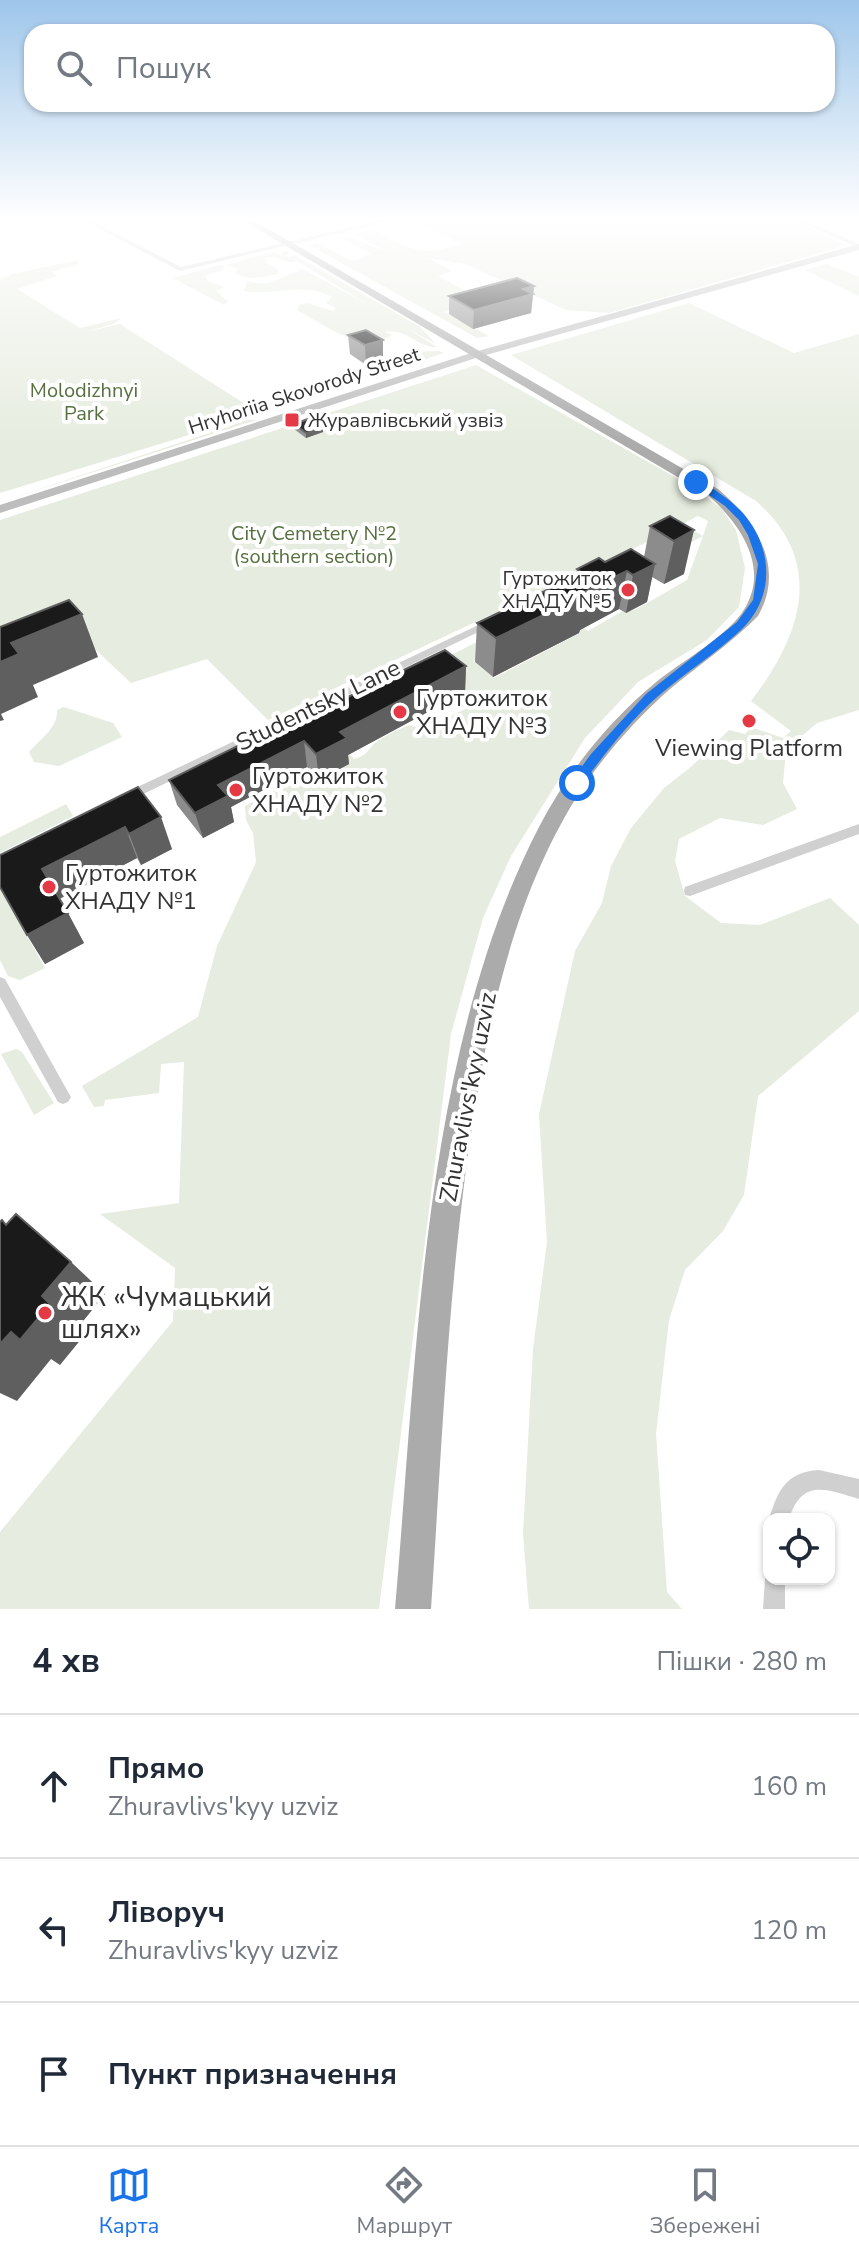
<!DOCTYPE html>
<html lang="uk">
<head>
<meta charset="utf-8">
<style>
	:root { --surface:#fff; --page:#f6f6f7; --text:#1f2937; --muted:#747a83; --line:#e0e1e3; --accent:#1a73e8 }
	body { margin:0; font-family:"Nunito Sans",sans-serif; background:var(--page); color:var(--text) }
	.controls { position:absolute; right:24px; bottom:24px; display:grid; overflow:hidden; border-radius:16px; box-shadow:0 2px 6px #0004 }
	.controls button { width:72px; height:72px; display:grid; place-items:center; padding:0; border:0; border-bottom:2px solid var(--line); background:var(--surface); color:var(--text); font:40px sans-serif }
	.stop { position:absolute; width:24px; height:24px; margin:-18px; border:6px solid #1a73e8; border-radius:50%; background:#fff }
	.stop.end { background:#1a73e8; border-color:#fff; box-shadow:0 2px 8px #0008 }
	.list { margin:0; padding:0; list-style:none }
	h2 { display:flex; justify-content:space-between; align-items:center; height:104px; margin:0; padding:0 32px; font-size:34px }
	h2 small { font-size:26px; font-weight:400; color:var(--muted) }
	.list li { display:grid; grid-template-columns:52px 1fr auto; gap:24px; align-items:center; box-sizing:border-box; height:144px; padding:0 32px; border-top:2px solid var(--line) }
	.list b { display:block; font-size:30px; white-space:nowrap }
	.list p { margin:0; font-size:26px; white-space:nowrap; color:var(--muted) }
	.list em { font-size:26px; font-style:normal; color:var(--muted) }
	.icon { flex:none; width:44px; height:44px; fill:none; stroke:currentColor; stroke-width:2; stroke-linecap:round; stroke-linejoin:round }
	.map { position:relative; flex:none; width:859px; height:1609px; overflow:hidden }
	.search { position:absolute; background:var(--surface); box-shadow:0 2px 6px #0004; left:24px; right:24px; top:24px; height:88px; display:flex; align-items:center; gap:20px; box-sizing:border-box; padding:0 28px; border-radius:24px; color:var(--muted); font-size:30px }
	.sheet { height:536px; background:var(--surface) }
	nav { display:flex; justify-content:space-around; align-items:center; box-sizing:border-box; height:112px; border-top:2px solid var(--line); background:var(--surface); font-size:22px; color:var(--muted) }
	nav a { display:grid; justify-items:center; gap:4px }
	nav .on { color:var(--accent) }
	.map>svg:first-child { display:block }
</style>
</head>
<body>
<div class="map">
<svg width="859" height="1609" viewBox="0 0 859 1609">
	<rect width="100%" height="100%" fill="#fff"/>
	<g fill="#e6ecdf">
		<path d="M413 220H792L847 245 609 313 566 310 465 264 429 258 451 271 438 276 484 301 445 312 489 336 477 338 309 245 317 243 352 261 371 254 341 238 346 236 385 251 353 234 371 229C408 248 421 258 461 244Z"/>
		<path d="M286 251 290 253 285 255 288 257 295 255 420 327 436 344 408 329 437 347C418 348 405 327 385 332L392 335C363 355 323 324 297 310L299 305 307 303 333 311 336 308 326 303 332 297C304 281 274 296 244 291L247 281C270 289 283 275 303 269L370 306 297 261C288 266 278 254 266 258V262L279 270V274C263 277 249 281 235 273L238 269 227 265 271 252 284 255 281 252Z"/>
		<polygon points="78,260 79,264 51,272 57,276 17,289 80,328 122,318 113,324 86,332 120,324 259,413 240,420 256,420 0,502 231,426 225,424 0,493 0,280 12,274"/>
		<polygon points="827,264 859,277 859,296 805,270"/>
		<polygon points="219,265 224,266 223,270 205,276 208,281 224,287 216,291 228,302 224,305 173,278"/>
		<path d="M689 303 794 353 859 334V710L817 723 786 750 783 783 797 809 763 825 720 818 679 839 675 861 685 896 721 923 760 925 830 898 859 925V1011L758 1096 744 1195 723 1231 685 1270 669 1320 656 1434 667 1592 682 1609H529L523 1534 533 1349 547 1242 539 1114 575 951 602 903 611 866 631 828 664 788 692 766 729 730 745 734 751 727 783 738 791 731 751 701C801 636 827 563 756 501L511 355Z"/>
		<polygon points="439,351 444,353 385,373 377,371 383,361 412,352"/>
		<path d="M476 365 691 486 721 508 736 530 745 568 739 607 707 640 638 682 585 738 511 856 483 918 451 1034 379 1609H0V1532L173 1321 175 1268 100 1214 179 1203 184 1062 161 1064 159 1093 105 1100 104 1106 94 1107 82 1086 198 1017 217 946 256 862 253 833 246 820 245 806 302 775 349 761 316 722 354 759C366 756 366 752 374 744 383 736 398 730 409 725L425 729 469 707 487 689 471 696 444 674 397 682 495 633 509 643 473 661 494 678 580 633 552 606 588 631 621 612 635 610 687 580 703 536 664 556 687 527 703 536 708 521 698 516 505 614 490 615 268 720 207 659 131 683 79 634 0 628V520Z"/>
		<path d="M64 707 113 723 122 737 59 766 34 762 29 752C40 739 58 728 57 710Z"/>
		<polygon points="66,804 73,816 0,853 0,837"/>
		<polygon points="0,877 3,893 45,968 20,980 8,976 0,960"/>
		<polygon points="16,1049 22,1052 54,1103 34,1115 1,1054"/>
	</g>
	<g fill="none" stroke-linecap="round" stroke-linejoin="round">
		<g fill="#d0d0d0" fill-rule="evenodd">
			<polygon points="83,220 90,220 181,267 382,220 393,220 180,271"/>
			<polygon points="796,220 804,220 859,244 859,248"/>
			<polygon points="491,619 496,622 495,624 133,799 129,800 123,796 125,793"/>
			<polygon points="859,824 859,834 690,896 685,895 684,891 685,887"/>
			<polygon points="0,977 5,979 68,1092 71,1097 68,1102 63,1104 58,1102 0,997"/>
			<path d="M819 1470 859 1479V1499C826 1489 802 1478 789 1519H769C778 1490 786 1472 819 1470Z"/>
			<polygon points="769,1571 769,1579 785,1579 785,1609 763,1609 765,1579"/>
		</g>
		<polygon fill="#bdbdbd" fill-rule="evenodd" points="859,244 859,250 479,357 0,513 0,505 471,353"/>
		<path fill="#ababab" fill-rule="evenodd" d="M242 220H253L718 489C756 521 786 567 758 616 731 643 699 665 670 689 638 717 609 750 585 784 511 895 485 1032 467 1162 447 1310 441 1460 431 1609H395C417 1358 422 1053 539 827 567 773 608 722 655 683 680 662 729 636 745 608 770 566 739 523 708 495Z"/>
	</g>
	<g fill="#8c8c8c">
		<polygon points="534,286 531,313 473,329 449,314 449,296"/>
		<polygon points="348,335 383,340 383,360 366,365 350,354"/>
		<polygon points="294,424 323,427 323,432 306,438 294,429"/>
		<polygon points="670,516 684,574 664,584 652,577 647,602 626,613 619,609 580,630 579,633 493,677 475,662 477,623 576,576 577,569 644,557 650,526"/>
		<polygon points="466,666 465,692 348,755 349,764 319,780 307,767 231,807 234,822 203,838 177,805 169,780 319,711"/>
		<polygon points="138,787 172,849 141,865 137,858 60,899 84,943 45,964 27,935"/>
	</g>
	<g fill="#5f5f5f">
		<polygon points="534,286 531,313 473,329 474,310 523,289"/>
		<polygon points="383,340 383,360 366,365 365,345"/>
		<polygon points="323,427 323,432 306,438 306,433"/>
		<polygon points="694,530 684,574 664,584 674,541"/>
		<polygon points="655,564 647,602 626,613 633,575"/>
		<polygon points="627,571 619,609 580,630 579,633 493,677 496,638"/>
		<polygon points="82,614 98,657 33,685 38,697 1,714 4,720 0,721 0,662 11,643"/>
		<polygon points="466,666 465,692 348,755 349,764 319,780 316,754 340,732"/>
		<polygon points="304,741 307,767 231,807 234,822 203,838 195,813 218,785"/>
		<polygon points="161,817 172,849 141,865 129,834"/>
		<polygon points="125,827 137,858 58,899 42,869"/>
		<polygon points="68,913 84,943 45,964 27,935"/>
		<polygon points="71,1262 105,1294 80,1325 87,1332 60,1365 51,1359 17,1401 0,1393 0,1344"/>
	</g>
	<g fill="#1a1a1a" stroke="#5f5f5f" stroke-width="2">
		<polygon points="517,278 534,286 523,289 533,294 474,310 449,296"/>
		<polygon points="366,330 383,340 365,345 348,335"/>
		<polygon points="310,418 323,427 306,433 294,424"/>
		<polygon points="670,516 694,530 674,541 650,526"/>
		<polygon points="631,549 655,564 633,575 627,571 582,593 585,595 496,638 477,623 583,573 577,569 599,558 605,562"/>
		<polygon points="69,600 82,614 11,643 19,654 0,662 0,627"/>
		<polygon points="445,650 466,666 340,732 347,738 316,754 304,741 218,785 228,796 195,813 169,780 316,707 319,711"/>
		<polygon points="138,787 161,817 129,834 125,827 42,869 68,913 27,935 0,887 0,855"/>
		<polygon points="16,1214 71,1262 42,1296 50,1304 20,1340 11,1332 0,1344 0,1222 2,1220 6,1225"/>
	</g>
	<linearGradient id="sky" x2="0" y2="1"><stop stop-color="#9ec6ea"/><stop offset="0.49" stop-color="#fff"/><stop offset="1" stop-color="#fff" stop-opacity="0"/></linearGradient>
	<rect width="859" height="446" fill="url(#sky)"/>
	<path fill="#1a73e8" d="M693 480H700C716 491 735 502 747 518 773 552 774 598 742 629 716 654 684 673 656 698 628 723 603 756 581 786H572V780L591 754 646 694 737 622 753 600 758 564 748 535 739 520 725 506 693 484Z"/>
	<g fill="#e63946" stroke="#fff" stroke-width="3">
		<rect x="284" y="412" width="16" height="16" rx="4"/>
		<circle cx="628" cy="590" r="8"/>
		<circle cx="400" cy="712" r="8"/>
		<circle cx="749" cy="721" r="8"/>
		<circle cx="236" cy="790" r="8"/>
		<circle cx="49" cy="887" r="8"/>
		<circle cx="45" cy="1313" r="8"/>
	</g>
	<g text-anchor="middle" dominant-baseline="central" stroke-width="8" stroke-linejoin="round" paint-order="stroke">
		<g font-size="20" fill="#56703f" stroke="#fff">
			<text x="84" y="390">Molodizhnyi<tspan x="84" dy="23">Park</tspan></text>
			<text x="314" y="533">City Cemetery №2<tspan x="314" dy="23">(southern section)</tspan></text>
		</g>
		<g font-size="20" fill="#333" stroke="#fff">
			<text transform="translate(304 391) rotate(-18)">Hryhoriia Skovorody Street</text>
		</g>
		<g font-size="20" fill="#333" stroke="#fff" text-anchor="start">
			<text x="308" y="420">Журавлівський узвіз</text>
			<text x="612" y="578" text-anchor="end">Гуртожиток<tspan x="612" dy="23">ХНАДУ №5</tspan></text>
		</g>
		<g font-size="24" fill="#333" stroke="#fff" text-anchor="start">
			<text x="416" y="698">Гуртожиток<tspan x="416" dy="28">ХНАДУ №3</tspan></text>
			<text x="749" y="748" text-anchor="middle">Viewing Platform</text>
			<text x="252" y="776">Гуртожиток<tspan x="252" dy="28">ХНАДУ №2</tspan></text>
			<text x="65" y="873">Гуртожиток<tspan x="65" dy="28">ХНАДУ №1</tspan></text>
		</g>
		<g font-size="24" fill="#333" stroke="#fff">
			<text transform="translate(318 705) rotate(-26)">Studentsky Lane</text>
			<text transform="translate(468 1097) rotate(-79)">Zhuravlivs'kyy uzviz</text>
		</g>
		<g font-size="28" fill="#333" stroke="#fff" text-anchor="start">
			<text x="61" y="1297">ЖК «Чумацький<tspan x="61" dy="32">шлях»</tspan></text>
		</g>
	</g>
</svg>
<div class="controls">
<button><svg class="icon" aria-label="locate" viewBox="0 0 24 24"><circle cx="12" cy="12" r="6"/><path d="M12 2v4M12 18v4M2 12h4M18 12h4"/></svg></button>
</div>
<div class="stop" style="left:577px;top:783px"></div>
<div class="stop end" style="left:696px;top:482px"></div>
<div class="search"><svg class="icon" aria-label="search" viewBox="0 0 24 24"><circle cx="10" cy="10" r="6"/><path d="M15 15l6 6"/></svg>Пошук</div>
</div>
<section class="sheet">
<h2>4 хв<small>Пішки · 280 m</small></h2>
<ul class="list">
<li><svg class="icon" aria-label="ahead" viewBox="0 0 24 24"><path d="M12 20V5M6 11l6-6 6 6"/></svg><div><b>Прямо</b><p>Zhuravlivs'kyy uzviz</p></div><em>160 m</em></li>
<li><svg class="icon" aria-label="left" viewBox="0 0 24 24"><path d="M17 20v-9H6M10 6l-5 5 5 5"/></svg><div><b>Ліворуч</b><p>Zhuravlivs'kyy uzviz</p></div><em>120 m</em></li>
<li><svg class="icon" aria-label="arrive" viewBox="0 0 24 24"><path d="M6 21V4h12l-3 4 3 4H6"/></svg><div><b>Пункт призначення</b></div></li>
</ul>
</section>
<nav>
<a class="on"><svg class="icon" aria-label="map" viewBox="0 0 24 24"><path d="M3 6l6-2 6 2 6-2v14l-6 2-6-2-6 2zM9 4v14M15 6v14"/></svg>Карта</a>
<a><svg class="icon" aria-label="directions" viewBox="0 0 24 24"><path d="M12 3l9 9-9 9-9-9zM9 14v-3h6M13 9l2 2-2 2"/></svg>Маршрут</a>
<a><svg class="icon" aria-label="saved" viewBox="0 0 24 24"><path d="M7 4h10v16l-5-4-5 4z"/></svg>Збережені</a>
</nav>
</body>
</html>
